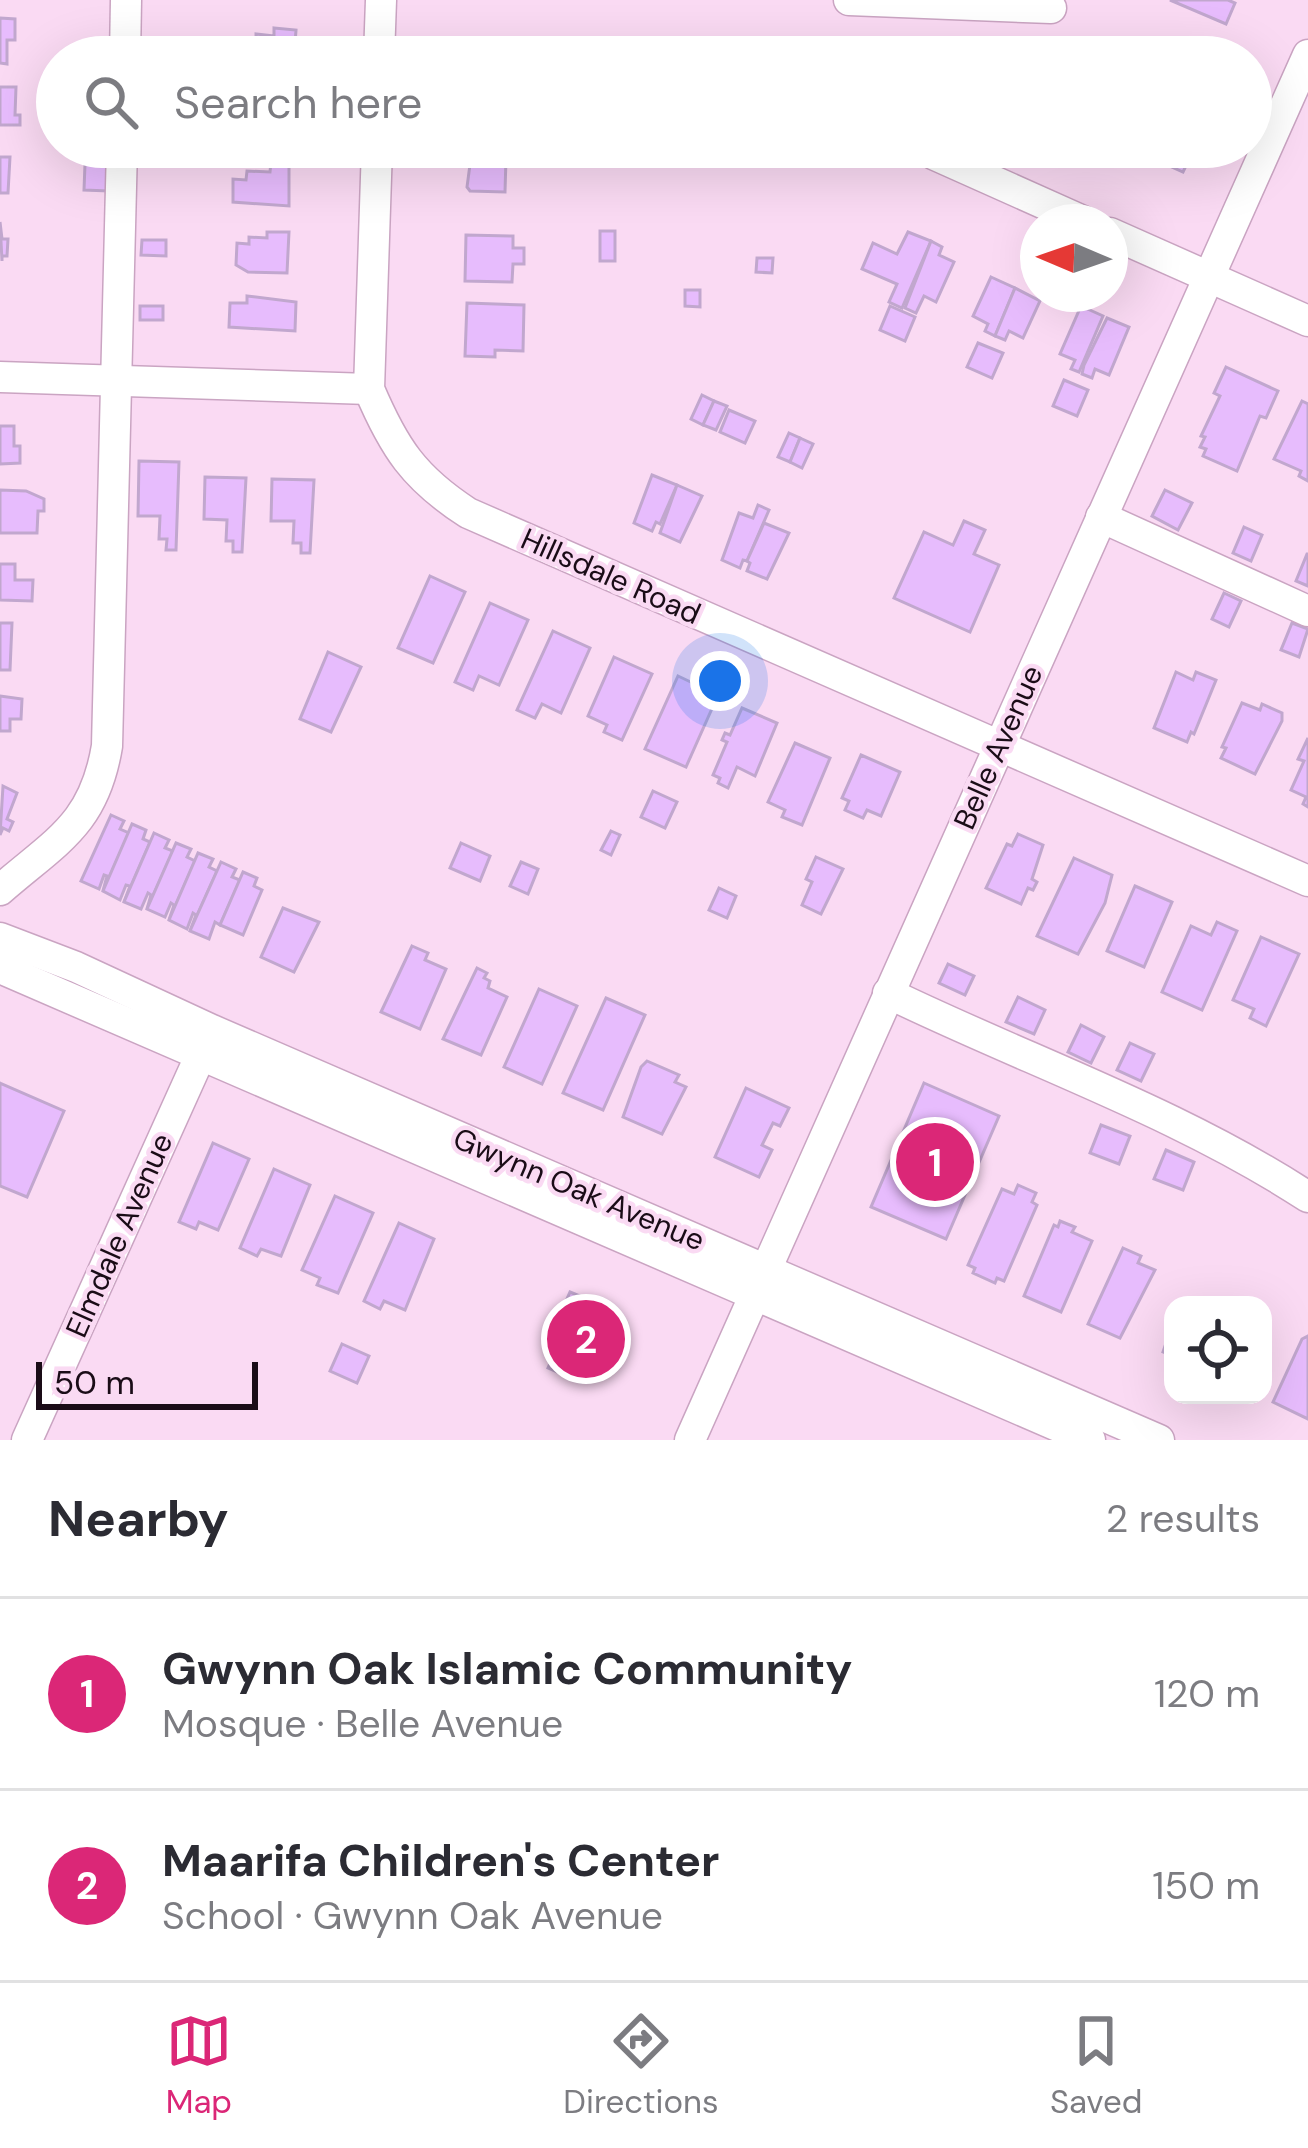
<!DOCTYPE html>
<html lang="en">
<head>
<meta charset="utf-8">
<style>
	:root { --surface:#fff; --page:#f2f2f3; --text:#2b2b33; --muted:#7c7c81; --line:#e1e1e2; --accent:#db2777 }
	body { margin:0; font-family:"DM Sans",sans-serif; background:var(--page); color:var(--text) }
	.controls { position:absolute; right:36px; bottom:36px; display:grid; overflow:hidden; border-radius:24px; box-shadow:0 12px 48px #0002 }
	.controls button { width:108px; height:108px; display:grid; place-items:center; padding:0; border:0; border-bottom:3px solid var(--line); background:var(--surface); color:var(--text); font:60px sans-serif }
	.compass { position:absolute; left:1020px; top:204px; width:108px; height:108px; border-radius:50%; background:var(--surface); box-shadow:0 12px 48px #0002; rotate:272deg }
	.scale { position:absolute; left:36px; bottom:30px; width:222px; box-sizing:border-box; padding-left:12px; border:6px solid #1a0c17; border-top:0; font-size:33px; line-height:42px; white-space:nowrap; color:#1a0c17; -webkit-text-stroke:9px #fadaf3; paint-order:stroke }
	.you { position:absolute; left:720px; top:681px; width:42px; height:42px; margin:-30px; border:9px solid #fff; border-radius:50%; background:#1a73e8; box-shadow:0 0 0 18px #1a73e833 }
	.badge { display:grid; place-items:center; width:78px; height:78px; border-radius:50%; background:var(--accent); color:#fff; font-size:39px; font-weight:700 }
	.pin { position:absolute; translate:-50% -50%; border:6px solid #fff; box-shadow:0 3px 12px #0006 }
	.list { margin:0; padding:0; list-style:none }
	h2 { display:flex; justify-content:space-between; align-items:center; height:156px; margin:0; padding:0 48px; font-size:51px }
	h2 small { font-size:39px; font-weight:400; color:var(--muted) }
	.list li { display:grid; grid-template-columns:78px 1fr auto; gap:36px; align-items:center; box-sizing:border-box; height:192px; padding:0 48px; border-top:3px solid var(--line) }
	.list b { display:block; font-size:45px; white-space:nowrap }
	.list p { margin:0; font-size:39px; white-space:nowrap; color:var(--muted) }
	.list em { font-size:39px; font-style:normal; color:var(--muted) }
	.icon { flex:none; width:66px; height:66px; fill:none; stroke:currentColor; stroke-width:2; stroke-linecap:round; stroke-linejoin:round }
	.map { position:relative; flex:none; width:1308px; height:1440px; overflow:hidden }
	.search { position:absolute; background:var(--surface); box-shadow:0 12px 48px #0002; left:36px; right:36px; top:36px; height:132px; display:flex; align-items:center; gap:30px; box-sizing:border-box; padding:0 42px; border-radius:66px; color:var(--muted); font-size:45px }
	.sheet { height:540px; background:var(--surface) }
	nav { display:flex; justify-content:space-around; align-items:center; box-sizing:border-box; height:168px; border-top:3px solid var(--line); background:var(--surface); font-size:33px; color:var(--muted) }
	nav a { display:grid; justify-items:center; gap:6px }
	nav .on { color:var(--accent) }
	.map>svg:first-child { display:block }
</style>
</head>
<body>
<div class="map">
<svg width="1308" height="1440" viewBox="0 0 1308 1440">
	<rect width="100%" height="100%" fill="#fadaf3"/>
	<g fill="#e7bcfd" stroke="#c1a7ce" stroke-width="3">
		<polygon points="1170,0 1228,0 1235,3 1226,24"/>
		<polygon points="0,18 15,19 15,40 7,40 7,64 0,63"/>
		<polygon points="274,28 296,30 294,57 244,57 245,40 256,41 256,34 274,36"/>
		<polygon points="147,40 173,40 172,57 146,57"/>
		<polygon points="454,41 505,42 505,57 453,57"/>
		<polygon points="82,45 113,48 112,57 81,57"/>
		<polygon points="0,87 16,87 15,115 20,115 20,125 0,125"/>
		<polygon points="87,147 109,147 109,158 87,157"/>
		<polygon points="468,147 507,147 506,158 471,157"/>
		<polygon points="1135,147 1195,147 1183,172 1134,150"/>
		<polygon points="0,157 10,157 8,193 0,193"/>
		<polygon points="471,157 506,158 505,192 470,191 467,187"/>
		<polygon points="271,162 289,162 289,206 233,202 233,179 246,180 247,171 270,172"/>
		<polygon points="85,164 110,165 109,191 84,190"/>
		<polygon points="0,222 2,239 8,239 7,256 2,256 2,261"/>
		<rect x="600" y="231" width="15" height="30"/>
		<polygon points="267,232 289,232 287,273 248,272 236,265 237,243 249,244 249,237 267,238"/>
		<polygon points="908,232 931,241 902,308 889,302 897,284 862,269 873,243 897,254"/>
		<polygon points="466,235 513,236 513,248 524,248 524,264 513,264 512,282 465,281"/>
		<polygon points="142,240 166,240 166,256 141,255"/>
		<polygon points="931,241 942,247 939,255 954,262 936,302 924,296 916,313 905,308"/>
		<polygon points="757,258 773,258 772,273 756,272"/>
		<polygon points="991,277 1015,288 995,336 985,331 988,324 973,316"/>
		<polygon points="1015,288 1040,301 1023,338 1009,331 1005,340 995,336"/>
		<polygon points="685,290 700,290 700,307 685,306"/>
		<polygon points="247,296 296,302 295,331 229,327 230,303 247,303"/>
		<polygon points="467,303 524,305 523,351 495,350 495,357 465,356"/>
		<rect x="140" y="306" width="23" height="14"/>
		<polygon points="890,306 915,317 905,341 880,330"/>
		<polygon points="1081,306 1103,316 1079,372 1071,369 1075,360 1060,354"/>
		<polygon points="1107,318 1129,327 1109,375 1095,369 1092,378 1082,374 1084,365"/>
		<polygon points="978,343 1003,353 992,378 967,367"/>
		<polygon points="1226,367 1278,391 1266,418 1260,416 1237,471 1203,456 1206,449 1200,447 1205,437 1201,436 1220,396 1214,393"/>
		<polygon points="1064,380 1088,390 1077,416 1053,406"/>
		<polygon points="702,395 714,401 703,425 691,419"/>
		<polygon points="714,401 727,406 716,430 703,425"/>
		<polygon points="1302,401 1308,404 1308,481 1299,476 1301,471 1274,459"/>
		<polygon points="729,410 755,421 745,443 720,432"/>
		<polygon points="0,426 14,426 14,446 20,446 20,463 0,464"/>
		<polygon points="789,433 800,438 790,462 778,457"/>
		<polygon points="800,438 813,444 802,468 790,462"/>
		<polygon points="139,461 179,462 176,550 166,550 167,539 159,539 160,516 138,516"/>
		<polygon points="652,475 677,485 660,524 656,522 652,531 634,523"/>
		<polygon points="205,477 246,478 242,552 233,552 233,541 226,541 227,520 204,519"/>
		<polygon points="272,479 314,480 310,553 301,553 301,543 293,543 294,521 271,521"/>
		<polygon points="677,485 702,496 680,542 660,533"/>
		<polygon points="0,490 26,491 44,499 44,511 38,511 37,533 0,533"/>
		<polygon points="1165,490 1192,503 1178,530 1152,516"/>
		<polygon points="758,505 769,510 747,561 743,560 740,568 722,560 739,513 753,518"/>
		<polygon points="964,521 985,530 974,554 999,565 970,632 894,598 924,532 953,545"/>
		<polygon points="764,523 789,533 767,579 747,571 750,563 747,561"/>
		<polygon points="1244,527 1262,535 1251,561 1233,553"/>
		<polygon points="1307,554 1308,554 1308,586 1296,581"/>
		<polygon points="0,564 15,564 15,580 33,580 32,601 0,600"/>
		<polygon points="430,576 465,592 433,663 398,648"/>
		<polygon points="1224,593 1241,601 1229,627 1212,619"/>
		<polygon points="490,603 528,620 499,685 479,676 473,690 455,682"/>
		<polygon points="0,623 12,623 10,670 0,670"/>
		<polygon points="1292,623 1308,629 1299,657 1281,650"/>
		<polygon points="553,631 590,648 561,713 542,704 535,718 517,710"/>
		<polygon points="328,652 361,667 331,732 300,719"/>
		<polygon points="614,657 652,674 622,740 604,732 607,725 588,716"/>
		<polygon points="1176,672 1193,680 1196,672 1216,680 1194,734 1191,732 1187,742 1154,728"/>
		<polygon points="678,676 718,695 686,767 645,749"/>
		<polygon points="0,696 22,699 21,719 10,719 10,731 0,731"/>
		<polygon points="1242,703 1260,710 1262,704 1282,713 1282,721 1255,774 1221,758 1226,748 1222,747"/>
		<polygon points="742,708 777,723 755,776 737,767 728,788 718,783 720,778 713,775 727,742 722,740 725,733 730,735"/>
		<polygon points="1308,738 1308,807 1303,804 1306,797 1291,790 1304,761 1298,759"/>
		<polygon points="795,743 830,758 802,825 782,817 785,810 768,802"/>
		<polygon points="861,755 900,772 881,816 867,810 863,818 845,810 849,801 842,798"/>
		<polygon points="3,786 17,793 7,819 13,822 9,831 3,828 0,835"/>
		<polygon points="653,791 677,802 665,828 641,817"/>
		<polygon points="111,815 124,821 120,829 129,833 103,891 107,876 104,875 99,889 81,881"/>
		<polygon points="132,824 146,830 143,839 150,842 124,902 130,886 126,885 120,900 103,891"/>
		<polygon points="611,831 620,835 611,855 601,850"/>
		<polygon points="154,833 169,840 165,848 173,851 147,909 151,895 148,893 141,909 124,902"/>
		<polygon points="1018,834 1043,845 1032,879 1037,882 1033,890 1028,888 1021,904 986,888 1007,844 1012,846"/>
		<polygon points="176,843 191,849 187,857 195,861 169,920 174,905 171,903 165,917 147,909"/>
		<polygon points="461,843 490,856 480,881 450,868"/>
		<polygon points="198,853 213,859 209,867 217,871 190,931 196,915 193,913 187,929 169,920"/>
		<polygon points="816,857 843,869 821,914 802,905 812,882 806,879"/>
		<polygon points="1074,858 1112,875 1105,903 1078,954 1037,936"/>
		<polygon points="221,862 236,869 232,877 240,880 220,925 215,922 209,939 190,931"/>
		<polygon points="521,862 538,869 528,894 510,886"/>
		<polygon points="243,872 257,878 254,886 262,890 243,935 220,925"/>
		<polygon points="1135,886 1172,902 1144,967 1107,951"/>
		<polygon points="719,888 736,896 727,918 709,910"/>
		<polygon points="283,908 319,922 294,972 261,957"/>
		<polygon points="1217,922 1237,931 1202,1010 1162,992 1191,926 1211,935"/>
		<polygon points="1261,937 1299,954 1266,1026 1250,1018 1254,1009 1233,1000"/>
		<polygon points="412,946 428,953 425,960 446,969 420,1029 381,1012"/>
		<polygon points="948,964 974,976 965,995 939,983"/>
		<polygon points="477,968 487,973 484,978 490,981 488,988 507,997 481,1055 443,1039"/>
		<polygon points="539,989 577,1006 542,1084 504,1067"/>
		<polygon points="1018,997 1045,1010 1034,1034 1006,1022"/>
		<polygon points="606,998 645,1015 603,1110 563,1093"/>
		<polygon points="1081,1025 1104,1037 1091,1063 1068,1052"/>
		<polygon points="1130,1043 1154,1054 1141,1081 1117,1070"/>
		<polygon points="647,1061 679,1075 675,1082 686,1087 662,1134 623,1117 641,1067"/>
		<polygon points="0,1083 64,1111 27,1197 0,1186"/>
		<polygon points="924,1083 999,1116 946,1239 871,1207"/>
		<polygon points="746,1088 789,1108 780,1126 773,1123 762,1145 772,1150 759,1177 715,1157"/>
		<polygon points="1101,1125 1130,1136 1119,1164 1090,1153"/>
		<polygon points="213,1143 249,1159 218,1230 199,1222 196,1229 179,1222"/>
		<polygon points="1166,1150 1194,1162 1183,1190 1154,1179"/>
		<polygon points="274,1169 310,1185 281,1256 261,1249 257,1256 240,1248"/>
		<polygon points="1018,1185 1036,1193 1032,1202 1037,1205 1004,1281 997,1278 995,1283 973,1273 975,1268 968,1265 1002,1189 1014,1194"/>
		<polygon points="335,1196 373,1213 338,1293 317,1285 320,1278 302,1270"/>
		<polygon points="1060,1221 1075,1227 1072,1232 1092,1241 1061,1312 1024,1296 1054,1225 1058,1227"/>
		<polygon points="399,1223 434,1239 405,1310 384,1301 380,1309 364,1301"/>
		<polygon points="1123,1248 1141,1256 1138,1263 1155,1270 1120,1338 1088,1324"/>
		<polygon points="570,1292 618,1312 625,1323 623,1333 628,1336 616,1364 593,1354 581,1382 548,1368 565,1330 555,1326"/>
		<polygon points="1173,1323 1173,1356 1163,1352"/>
		<polygon points="1308,1336 1308,1419 1273,1402 1302,1339"/>
		<polygon points="342,1344 369,1356 357,1383 330,1371"/>
	</g>
	<g fill="none" stroke-linecap="round" stroke-linejoin="round">
		<defs>
			<g id="minor">
				<polyline points="849,0 1051,8"/>
				<polyline points="125,57 126,0"/>
				<polyline points="379,57 381,0"/>
				<path d="M377 147 369 389C394 448 414 478 468 513L1308 881"/>
				<polyline points="933,154 1085,222"/>
				<polyline points="1110,233 1308,321"/>
				<polyline points="0,377 369,389"/>
				<polyline points="1101,517 1308,611"/>
				<path d="M0 890C56 841 94 825 107 746L122 147"/>
				<polyline points="0,938 76,967 212,1030 1159,1440"/>
				<polyline points="0,968 1090,1440"/>
				<path d="M888 993C1028 1061 1178 1112 1308 1197"/>
				<polyline points="27,1440 207,1041"/>
				<polyline points="690,1440 1308,55"/>
			</g>
		</defs>
		<use href="#minor" stroke="#caa4c2" stroke-width="33"/>
		<use href="#minor" stroke="#fff" stroke-width="30"/>
	</g>
	<g text-anchor="middle" dominant-baseline="central" stroke-width="9" stroke-linejoin="round" paint-order="stroke">
		<g font-size="30" fill="#1a0c17" stroke="#fadaf3">
			<text transform="translate(611 576) rotate(24)">Hillsdale Road</text>
			<text transform="translate(998 747) rotate(-66)">Belle Avenue</text>
			<text transform="translate(579 1189) rotate(23)">Gwynn Oak Avenue</text>
			<text transform="translate(119 1235) rotate(-66)">Elmdale Avenue</text>
		</g>
	</g>
</svg>
<div class="controls">
<button><svg class="icon" aria-label="locate" viewBox="0 0 24 24"><circle cx="12" cy="12" r="6"/><path d="M12 2v4M12 18v4M2 12h4M18 12h4"/></svg></button>
</div>
<svg class="compass" viewBox="-18 -18 36 36"><path d="M0-13l5 13h-10z" fill="#e53935"/><path d="M0 13l5-13h-10z" fill="#7c7c81"/></svg>
<div class="scale">50 m</div>
<div class="you"></div>
<div class="pin badge" style="left:935px;top:1162px">1</div>
<div class="pin badge" style="left:586px;top:1339px">2</div>
<div class="search"><svg class="icon" aria-label="search" viewBox="0 0 24 24"><circle cx="10" cy="10" r="6"/><path d="M15 15l6 6"/></svg>Search here</div>
</div>
<section class="sheet">
<h2>Nearby<small>2 results</small></h2>
<ul class="list">
<li><span class="badge">1</span><div><b>Gwynn Oak Islamic Community</b><p>Mosque · Belle Avenue</p></div><em>120 m</em></li>
<li><span class="badge">2</span><div><b>Maarifa Children's Center</b><p>School · Gwynn Oak Avenue</p></div><em>150 m</em></li>
</ul>
</section>
<nav>
<a class="on"><svg class="icon" aria-label="map" viewBox="0 0 24 24"><path d="M3 6l6-2 6 2 6-2v14l-6 2-6-2-6 2zM9 4v14M15 6v14"/></svg>Map</a>
<a><svg class="icon" aria-label="directions" viewBox="0 0 24 24"><path d="M12 3l9 9-9 9-9-9zM9 14v-3h6M13 9l2 2-2 2"/></svg>Directions</a>
<a><svg class="icon" aria-label="saved" viewBox="0 0 24 24"><path d="M7 4h10v16l-5-4-5 4z"/></svg>Saved</a>
</nav>
</body>
</html>
